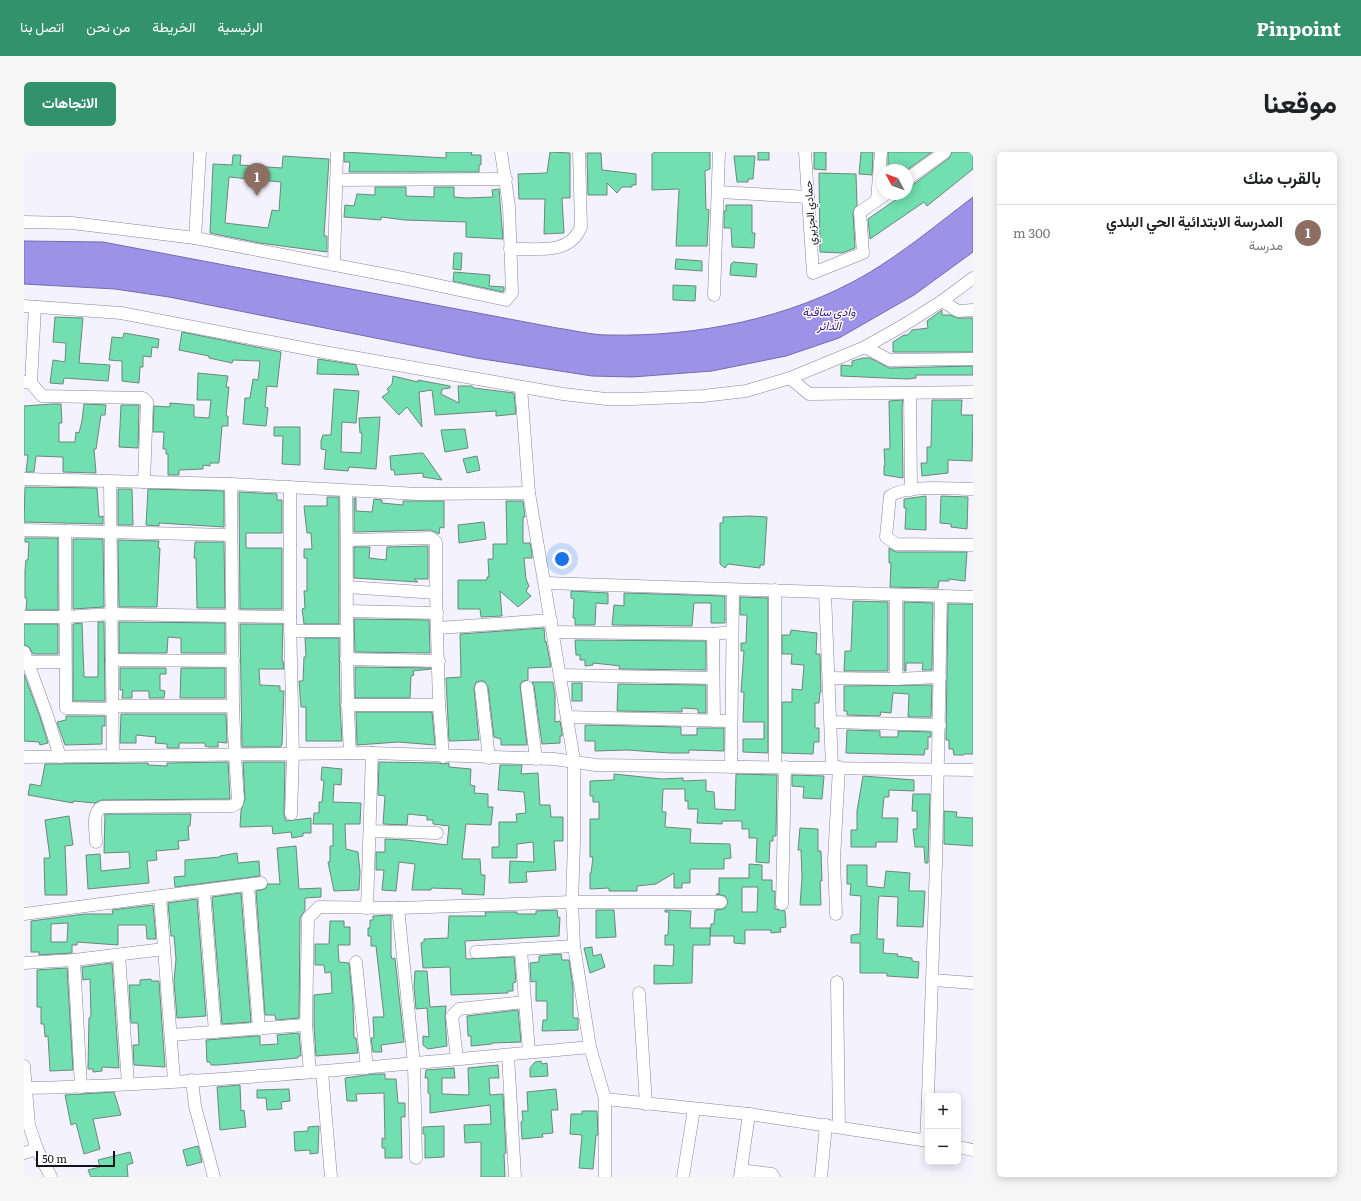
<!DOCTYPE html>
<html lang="ar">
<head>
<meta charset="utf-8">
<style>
	:root { --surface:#fff; --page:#f6f6f6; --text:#202124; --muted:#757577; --line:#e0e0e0; --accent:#31926b }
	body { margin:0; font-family:Literata,Vazirmatn,serif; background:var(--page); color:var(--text); direction:rtl }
	.controls { position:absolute; right:12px; bottom:12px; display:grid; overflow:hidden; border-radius:6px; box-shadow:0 2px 10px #0003 }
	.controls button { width:36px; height:36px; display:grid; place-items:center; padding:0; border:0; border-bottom:1px solid var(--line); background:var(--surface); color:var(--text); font:20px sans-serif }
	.compass { position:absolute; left:853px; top:12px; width:36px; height:36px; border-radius:50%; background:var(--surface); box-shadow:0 2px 10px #0003; rotate:311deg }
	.scale { position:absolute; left:12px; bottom:10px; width:79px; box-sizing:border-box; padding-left:4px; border:2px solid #13121c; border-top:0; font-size:11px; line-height:14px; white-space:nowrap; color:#13121c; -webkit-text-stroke:3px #fff; paint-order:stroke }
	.you { position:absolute; left:538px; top:407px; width:14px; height:14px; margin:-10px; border:3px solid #fff; border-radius:50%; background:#1a73e8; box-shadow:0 0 0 6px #1a73e833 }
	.badge { display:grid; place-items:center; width:26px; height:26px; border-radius:50%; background:var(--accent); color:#fff; font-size:13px; font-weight:700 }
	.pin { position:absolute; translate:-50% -33px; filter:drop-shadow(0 1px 2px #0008) }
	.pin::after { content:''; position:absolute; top:21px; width:14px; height:12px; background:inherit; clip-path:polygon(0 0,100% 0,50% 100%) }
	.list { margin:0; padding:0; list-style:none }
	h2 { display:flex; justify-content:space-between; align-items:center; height:52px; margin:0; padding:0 16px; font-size:17px }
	h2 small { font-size:13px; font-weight:400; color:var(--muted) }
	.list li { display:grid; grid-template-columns:26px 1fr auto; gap:12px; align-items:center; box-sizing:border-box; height:56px; padding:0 16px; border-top:1px solid var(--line) }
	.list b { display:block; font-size:15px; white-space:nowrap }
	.list p { margin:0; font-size:13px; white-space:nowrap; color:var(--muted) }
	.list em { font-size:13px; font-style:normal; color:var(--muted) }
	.map { position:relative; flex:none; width:949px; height:1025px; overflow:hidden; direction:ltr; border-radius:6px }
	header { display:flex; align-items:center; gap:24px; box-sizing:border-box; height:56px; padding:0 20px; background:var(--accent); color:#fff }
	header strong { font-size:19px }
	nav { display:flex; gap:22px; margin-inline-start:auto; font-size:14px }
	.intro { display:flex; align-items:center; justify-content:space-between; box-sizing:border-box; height:96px; padding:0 24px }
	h1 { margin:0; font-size:28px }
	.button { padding:10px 18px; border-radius:6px; background:var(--accent); color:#fff; font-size:14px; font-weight:700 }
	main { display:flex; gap:24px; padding:0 24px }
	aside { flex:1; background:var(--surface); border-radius:6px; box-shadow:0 2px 10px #0003 }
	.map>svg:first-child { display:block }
</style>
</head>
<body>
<header>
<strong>Pinpoint</strong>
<nav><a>الرئيسية</a><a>الخريطة</a><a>من نحن</a><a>اتصل بنا</a></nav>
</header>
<div class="intro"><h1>موقعنا</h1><a class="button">الاتجاهات</a></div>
<main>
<aside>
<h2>بالقرب منك<small></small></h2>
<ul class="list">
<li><span class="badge" style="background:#8d6e63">1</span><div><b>المدرسة الابتدائية الحي البلدي</b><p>مدرسة</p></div><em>300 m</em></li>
</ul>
</aside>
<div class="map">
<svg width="949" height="1025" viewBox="0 0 949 1025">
	<rect width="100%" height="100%" fill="#f3f2fe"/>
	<path fill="#9d92e8" stroke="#746cab" d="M949 45V100L890 143 815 186 762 204 688 219 608 225 568 224 452 206 145 145 91 137 0 132V89L79 90 533 176C549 178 567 183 584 183 672 185 766 167 843 122 880 100 915 71 949 45Z"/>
	<g fill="#71dfaf" stroke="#6b8879" fill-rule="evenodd">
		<polygon points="320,0 422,6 422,0 448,0 447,3 457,3 457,13 455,13 455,20 325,20 326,10 320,10"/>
		<polygon points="526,0 546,1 546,46 538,46 540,81 520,82 521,47 495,47 494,22 523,21"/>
		<polygon points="631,0 686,0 686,17 681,19 682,57 685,58 683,94 652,94 655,37 628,38 628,2"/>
		<rect x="734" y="0" width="11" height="8"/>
		<polygon points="790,0 802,0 802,18 790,17"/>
		<polygon points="837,0 849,0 848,23 835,22"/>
		<polygon points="864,0 908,0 883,18 864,18"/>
		<polygon points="928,0 949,0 949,17 903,54 900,50 846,87 844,67 880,42 883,42 887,37 883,37 925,6"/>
		<polygon points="563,1 577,1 578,18 612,22 612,33 608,33 608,35 598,35 593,41 583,31 583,43 564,43"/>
		<path d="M209 3H217L216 13 258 16 259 4 305 7 300 84H303V100L236 91 186 81 189 12 208 13ZM205 25 257 30 255 59 248 58 244 76 201 71Z"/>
		<polygon points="710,4 731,4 729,27 724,27 724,30 713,30"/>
		<polygon points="795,21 832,22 833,53 829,61 831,96 818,101 796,100"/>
		<polygon points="351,35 382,35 382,44 410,45 410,35 430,35 430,45 442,46 469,45 468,38 475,37 479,87 442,85 442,70 381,68 357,65 357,68 320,65 321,53 330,54 333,42 351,43"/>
		<polygon points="702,53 728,53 728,81 731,81 730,96 708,95 707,76 700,76 700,59 702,59"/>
		<polygon points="430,101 438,101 437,118 429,117"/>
		<polygon points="652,107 678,109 678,119 651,117"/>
		<polygon points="709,110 733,112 732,125 706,123 707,112"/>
		<polygon points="430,120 466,123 465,134 480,135 480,138 479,140 429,129"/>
		<polygon points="649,133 672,134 671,149 649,148"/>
		<polygon points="918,158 918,163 926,163 934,166 949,166 949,200 869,200 869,190 880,183 884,183 888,178 904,176 903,169"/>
		<polygon points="31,165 59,166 55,211 86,213 84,229 40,226 39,232 26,231 29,208 41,210 42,191 29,190"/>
		<polygon points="158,180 257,200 253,235 243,234 241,255 244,256 242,274 219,272 221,246 226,246 229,227 234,228 236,209 209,208 208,211 185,206 185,204 155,198"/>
		<polygon points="100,181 135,187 134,196 128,195 127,205 119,204 119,215 116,215 115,231 98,229 98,209 85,208 88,185 99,186"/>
		<polygon points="839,206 846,206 865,216 949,214 949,223 892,223 892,226 883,227 817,224 817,213 828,214 828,209"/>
		<polygon points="294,207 332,213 335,223 293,222"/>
		<polygon points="174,221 204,224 202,235 205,235 202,264 204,264 204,274 198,274 195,311 186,311 186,314 179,313 179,317 155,318 155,323 144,323 144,302 142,302 142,297 139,297 140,280 129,280 130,254 146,255 146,251 170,253 170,265 185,266 187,248 173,248"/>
		<polygon points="369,224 394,230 394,228 426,234 426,236 418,237 417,242 435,251 434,234 448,234 450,236 490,241 492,262 472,264 472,259 411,263 408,238 395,240 398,275 383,255 375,263 358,245 365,240 363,237 368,232"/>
		<polygon points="310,237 335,239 332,271 318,270 317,300 337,301 338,281 336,281 335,266 356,265 352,317 325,315 324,319 300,317 302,298 297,297 297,289 299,283 307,283"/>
		<polygon points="879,248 878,255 879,326 860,323 860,314 861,314 860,297 866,297 865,249"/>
		<polygon points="908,248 938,248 937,263 949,263 948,309 924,308 924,321 898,324 897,311 903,311 903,295 907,295"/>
		<polygon points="28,252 37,252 38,271 35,271 35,290 51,290 52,280 55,281 58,269 60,252 82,253 81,263 77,263 72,297 70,297 72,321 39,320 39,305 12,304 10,320 2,320 4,303 0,303 0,254"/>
		<polygon points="97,253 115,253 114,296 95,295"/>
		<polygon points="250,275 276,275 276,313 258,312 259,284 250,284"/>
		<polygon points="441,277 444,296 421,300 417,278"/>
		<polygon points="397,301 399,301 418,328 399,325 399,321 371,323 370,318 367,318 366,304"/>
		<polygon points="453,304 456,318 443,321 439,307"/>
		<polygon points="1,335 73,336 75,365 79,364 79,372 0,370"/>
		<polygon points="94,337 108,337 109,373 94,373"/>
		<polygon points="124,337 200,339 200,375 135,371 135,374 122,373"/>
		<polygon points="215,340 253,342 253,348 258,348 258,381 222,381 222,396 258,396 258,457 216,457"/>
		<polygon points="902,344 902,378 881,377 882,356 880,356 880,347"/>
		<polygon points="917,344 944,345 943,377 927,375 927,372 916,371"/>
		<polygon points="303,345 315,345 315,472 280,472 278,457 281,456 280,439 283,439 283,406 280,406 280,397 288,397 287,381 283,381 280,354 303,354"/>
		<polygon points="330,346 332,346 332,359 348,360 350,347 358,348 358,351 379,353 379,349 420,349 420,376 416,375 415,382 407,378 330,380"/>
		<polygon points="482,349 499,349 501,365 499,365 499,391 506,391 508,401 508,406 500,406 502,427 505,434 502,439 507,444 494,455 476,439 478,464 457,465 456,457 434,457 434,428 463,428 463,425 465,425 464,407 469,407 469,392 483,392"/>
		<polygon points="726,364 743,365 740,413 736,413 736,416 704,412 701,416 696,412 696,371 699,371 699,365"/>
		<polygon points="460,370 462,387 435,391 434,373"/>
		<polygon points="1,386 34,386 34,458 2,458 3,446 1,446 1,419 2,408 4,408 5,390 1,390"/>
		<polygon points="49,387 79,387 80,455 49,457"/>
		<polygon points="94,388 135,389 134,396 136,396 133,455 95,455"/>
		<polygon points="171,390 200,390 201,456 173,456 172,406 170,406"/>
		<polygon points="404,394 404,427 390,427 394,430 330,426 330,395 346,395 345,406 362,408 363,395"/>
		<polygon points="865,396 872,400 943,400 941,429 925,427 925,429 915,429 914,436 866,435 867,411 865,411"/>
		<polygon points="547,439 584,441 584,452 572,451 571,473 551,473 551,466 549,466 550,447 547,446"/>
		<polygon points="600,441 701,444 701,471 687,471 687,451 670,451 668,474 588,473 590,453 600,454"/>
		<polygon points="716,445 744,446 744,601 719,600 719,587 740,587 740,570 719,570 720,540 717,540 720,499 717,499 717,491 722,491 723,463 716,463"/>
		<polygon points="829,449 864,450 864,519 820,519 821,499 827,499"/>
		<polygon points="880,450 909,451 908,518 898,518 899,511 882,511 882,519 880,519"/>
		<polygon points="924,452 949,452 949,602 940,602 940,603 930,603 929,597 925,597 925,588 922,588 922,586"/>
		<polygon points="330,467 405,468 406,501 331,500"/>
		<polygon points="74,470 80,470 81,549 49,549 49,472 58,471 60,525 74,525"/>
		<polygon points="95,470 201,471 201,501 157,501 157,486 144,485 143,501 95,501"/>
		<polygon points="0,472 34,472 34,502 9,502 5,495 0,493"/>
		<polygon points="216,472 259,472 258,509 259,509 260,517 235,517 236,533 256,534 256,539 260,539 258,593 256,595 218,595"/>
		<polygon points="520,476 521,490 522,489 527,515 504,516 504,528 499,529 496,532 503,593 477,593 477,587 470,585 464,535 460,529 457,529 452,530 450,537 455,588 425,589 422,526 437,525 436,482"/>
		<polygon points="767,478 793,481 792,502 796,502 797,540 796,540 795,551 791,551 791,576 795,576 795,590 790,590 789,602 758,601 758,550 768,550 768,537 778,538 780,513 767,512 768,502 758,502 758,483 766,483"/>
		<polygon points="281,486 315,486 316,553 318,589 282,589 282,555 277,555 275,529 279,529 280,505 282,505"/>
		<polygon points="551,488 682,489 682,518 595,517 596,514 588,513 569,511 569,513 561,514 561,508 556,508 556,503 552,503"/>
		<polygon points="331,515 407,516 407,517 389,519 390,523 387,524 386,546 331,546"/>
		<polygon points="96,516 142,516 142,522 136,522 136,538 141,539 140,546 125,546 125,539 108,539 108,546 98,546 99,538 96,538"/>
		<polygon points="157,516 201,516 201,546 156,546"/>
		<polygon points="0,522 16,565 24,591 16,593 15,590 0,589"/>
		<polygon points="508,530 529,530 531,543 531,570 536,569 538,581 538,584 536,584 536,591 518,592 510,534"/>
		<rect x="548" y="531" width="10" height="18"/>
		<polygon points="594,532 682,533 682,561 674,561 674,557 658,556 658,560 593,559"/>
		<polygon points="908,533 907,565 884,565 885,542 869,541 867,561 857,560 856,564 823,563 823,559 820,559 820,534"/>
		<polygon points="332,560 408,560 411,593 374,590 333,593"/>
		<polygon points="97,562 202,562 203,591 194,590 194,595 185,595 181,594 181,591 155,591 155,596 143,596 143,592 131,591 132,585 112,583 112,591 96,591"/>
		<polygon points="42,564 81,564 81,574 78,574 78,592 41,593 33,570 42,568"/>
		<polygon points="561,573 657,575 657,583 673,583 673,576 700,576 700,599 665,598 665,601 646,601 603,598 571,599 571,589 561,589"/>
		<polygon points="823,578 856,579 856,585 874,585 874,579 907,580 907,585 904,585 904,597 901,597 900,603 822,601"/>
		<polygon points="204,610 206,647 78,648 71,651 49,649 49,651 4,643 6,632 17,634 21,612 124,611 124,613 143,614 143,611"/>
		<polygon points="219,610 261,610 260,662 262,669 287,666 287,681 279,681 279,684 268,686 267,680 249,682 248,674 216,675 217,658 221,647"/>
		<polygon points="355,610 414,611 419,612 425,611 425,615 447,617 446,633 451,634 450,641 464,642 464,655 469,655 467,673 442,672 438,707 456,707 457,723 461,723 460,743 438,742 438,737 407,736 407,738 388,738 391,712 375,710 372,739 358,738 360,718 352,718 352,700 361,700 361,687 382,688 423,693 425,674 409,672 409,668 403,668 403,664 384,662 383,673 359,672 361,644 354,643"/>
		<polygon points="476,613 498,613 497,622 514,621 516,653 526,653 527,665 539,665 539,689 530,689 532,718 502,720 503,730 485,731 486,709 510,710 509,690 493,692 493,706 468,706 468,695 475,695 475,670 493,670 492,662 502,661 500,640 474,638"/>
		<polygon points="298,615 318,617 317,633 310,632 309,650 337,651 336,672 321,672 322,697 334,700 336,720 335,738 310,739 304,710 306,710 306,694 309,694 309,672 289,672 290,661 295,661 295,650 298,650 300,629 297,628"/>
		<polygon points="590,622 638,627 659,626 659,629 682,628 682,639 690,640 691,657 711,658 712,622 753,623 752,684 749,684 749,689 746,689 745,711 732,710 733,686 725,686 725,677 718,677 718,669 698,669 698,672 673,671 674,657 664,657 664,649 661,649 661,637 639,637 638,660 642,660 641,675 667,677 666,691 706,692 707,706 700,707 700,717 666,717 666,731 658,731 658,736 650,736 650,721 632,732 613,734 613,739 585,739 585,736 566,737 566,721 567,721 569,705 566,705 566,667 575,667 575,650 569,650 569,644 566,644 566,629 590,628"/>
		<polygon points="768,623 800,624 798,647 779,646 780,635 768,634"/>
		<polygon points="839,624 890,628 890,639 865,638 865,645 860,645 858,666 874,666 873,690 852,690 852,695 827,695 827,678 833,678 833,659"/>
		<polygon points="889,642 906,642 904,711 901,711 900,695 891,695 889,677 893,677 893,659 888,659"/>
		<polygon points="920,659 933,660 932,665 949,666 949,694 920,692"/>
		<polygon points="81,662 167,662 166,674 164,674 165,688 154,689 155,697 132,699 133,708 123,709 125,731 64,737 62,703 76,702 77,719 106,716 105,700 80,701"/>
		<polygon points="45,664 49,693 41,694 43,743 21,743 20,706 26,706 21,668"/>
		<polygon points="776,676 794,677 794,699 797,699 798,729 796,729 797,753 776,753 778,726 777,698 774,698"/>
		<polygon points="272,694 275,737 297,736 297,745 281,746 281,758 276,766 275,866 252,868 251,863 241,863 232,739 241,737 244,732 256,732 253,696"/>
		<polygon points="213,701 214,711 235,709 236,724 151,735 150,725 161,724 161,708 196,705 196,704"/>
		<path d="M725 712 738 713V728H748V739H751V757L761 759 762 775 756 776 757 780 747 781V778H721V792L710 791V784H686L687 772H690L691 758 700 757 704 750 701 744 692 742H695V726H725ZM718 735H734L733 760H718Z"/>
		<polygon points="823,713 843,713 843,734 860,736 862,719 886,721 885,739 901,739 899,775 873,774 874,745 855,744 854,754 853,787 860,787 859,801 874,802 873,804 888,806 888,809 895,810 894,826 863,824 863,821 836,821 836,791 827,791 827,783 836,782 837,744 826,743 827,732 823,732"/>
		<polygon points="217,741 227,870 198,872 188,745"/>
		<polygon points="173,747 182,864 153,866 150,829 152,807 150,784 147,784 144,751"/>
		<path d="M129 753 132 787H123L122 773H94V793L53 790V793H48V801L15 803V800H7V769L61 762H89L88 758ZM44 771 43 790H27V772Z"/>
		<polygon points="533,758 534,766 536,765 535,784 441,789 442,807 490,805 492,830 489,831 489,839 484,839 484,841 427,843 426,815 399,816 397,791 400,790 400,787 424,786 425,764 462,764 461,760 493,760 493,762 512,762 512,759"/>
		<polygon points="572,758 590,758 592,785 572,786"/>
		<polygon points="641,758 667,759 666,776 686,776 686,793 669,793 668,831 630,832 630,813 649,814 650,793 641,793 641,783 644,783 645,760 641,760"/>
		<polygon points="367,763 367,803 368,807 371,806 380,890 357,893 358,900 349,900 347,886 350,886 349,865 360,865 352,794 347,794 347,784 344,784 344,776 346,776 346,768 349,768 349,764"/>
		<polygon points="306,769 320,769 320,775 326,775 326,793 314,793 315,810 325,811 329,852 330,886 332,886 334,901 292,904 290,873 290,843 308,841 307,820 301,821 300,813 291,813 291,792 305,792"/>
		<polygon points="568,795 569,804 577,802 581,815 566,821 560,796"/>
		<polygon points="537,802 538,808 545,808 549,835 549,866 554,866 554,878 518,879 519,868 523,868 523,849 512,849 512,829 507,830 506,811 515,810 515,804"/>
		<polygon points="88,811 95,916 78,915 78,919 69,920 69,917 64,917 65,866 67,865 66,827 59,828 58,815"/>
		<polygon points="43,816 49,918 26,919 24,884 21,885 20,872 17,872 17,855 13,855 13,818"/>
		<polygon points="391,819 403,819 406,855 422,854 421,865 423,894 404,897 399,893 399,884 405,885 403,856 392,857 390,834"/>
		<polygon points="127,827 127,829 135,829 141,915 110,913 109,893 115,893 114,871 107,871 105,833 116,833 116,828"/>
		<polygon points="494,858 497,890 468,891 468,892 447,894 447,884 444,884 443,864"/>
		<polygon points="275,881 277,904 274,904 274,906 195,913 187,913 186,910 183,910 182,888 233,884 236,884 236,893 254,892 253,883"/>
		<polygon points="517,909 518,912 523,911 524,924 506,925 506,916 511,910"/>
		<polygon points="474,913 475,926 465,926 466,943 479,942 482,1001 480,1002 481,1025 457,1025 457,990 441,991 440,973 467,972 466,953 406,961 406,942 404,941 404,926 401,926 402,918 430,916 431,926 418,926 418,942 445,943 444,916"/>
		<polygon points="349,922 361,922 361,927 372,927 374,951 381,951 381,965 377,965 378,1006 361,1006 361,996 358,996 358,986 361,987 360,941 332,942 333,949 323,949 321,926"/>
		<polygon points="216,933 217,959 220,958 222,975 196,978 193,935"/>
		<polygon points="265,937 266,949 257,950 258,957 243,958 242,946 233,946 233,938"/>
		<polygon points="532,937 534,958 527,958 529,981 518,982 519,985 498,987 497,970 499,969 498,959 504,959 503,940"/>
		<polygon points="90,940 97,963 69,967 76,997 60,1002 52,971 47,973 41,943"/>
		<polygon points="558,959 573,959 574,983 572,983 569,1017 555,1016 558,983 546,982 547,962 558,962"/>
		<polygon points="295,974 294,1001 286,1002 286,998 271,999 270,980 284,979 284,975"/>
		<polygon points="420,974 420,1005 401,1006 401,982 399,982 399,975"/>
		<polygon points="174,994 178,1010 163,1014 159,998"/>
		<polygon points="106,1000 109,1011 103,1013 104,1025 67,1025 64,1018 76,1015 74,1008"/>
	</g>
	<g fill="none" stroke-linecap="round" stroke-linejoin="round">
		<defs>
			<g id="minor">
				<polyline points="781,0 789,121 839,101 836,60 862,42"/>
				<polyline points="883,27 921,0"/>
				<polyline points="312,28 482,27"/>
				<polyline points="695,40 784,45"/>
				<polyline points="853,48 857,0"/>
				<polyline points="0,70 48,71 171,86 176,0"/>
				<polyline points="171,86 389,128 482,148 488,141 485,54 477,0"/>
				<path d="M486 97C513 96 545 104 557 75L555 0"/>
				<polyline points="310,113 313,0"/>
				<polyline points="690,143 695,0"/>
				<polyline points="918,149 934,159 949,158"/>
				<polyline points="0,154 97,161 294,199 539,242 582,247 609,247 679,244 722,239 766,226 841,195 880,173 918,149 949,126"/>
				<polyline points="841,195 865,208 949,207"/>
				<polyline points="766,226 785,242 949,240"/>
				<polyline points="0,230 7,231 18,244 119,246 123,250 120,330"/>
				<polyline points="7,231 11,155"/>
				<polyline points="497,235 505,341 550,608 550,691 548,750 550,794 566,895 581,947 581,1025"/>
				<polyline points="886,241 887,338"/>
				<polyline points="0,327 207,332 395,342 505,341"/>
				<polyline points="86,330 89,604"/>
				<polyline points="266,335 266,465 269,602 267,662"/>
				<path d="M949 337C926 337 885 332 866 344L862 385 872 392 949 393"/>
				<path d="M322 339C324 426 321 514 326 601"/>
				<polyline points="0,378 207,383"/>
				<polyline points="41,379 42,556 88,557"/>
				<polyline points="323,388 407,386 412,390 412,441 415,553 323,553"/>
				<polyline points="522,431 949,445"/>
				<polyline points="323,435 412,441"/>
				<polyline points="801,441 808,615"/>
				<polyline points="323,459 413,461"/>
				<polyline points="0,465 41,465 88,462 266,465"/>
				<polyline points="414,476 527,468"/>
				<polyline points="266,479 322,479"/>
				<polyline points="530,480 689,482 708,480"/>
				<polyline points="689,482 690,569"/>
				<polyline points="0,500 23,563 36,605"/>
				<polyline points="322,507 415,509"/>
				<polyline points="88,508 209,509"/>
				<polyline points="4,510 41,510"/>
				<polyline points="537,523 689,526"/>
				<polyline points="805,526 872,527 916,525"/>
				<polyline points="872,527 872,443"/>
				<polyline points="503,535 512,607"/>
				<polyline points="457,536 465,606"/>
				<polyline points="415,553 419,605"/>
				<polyline points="88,554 209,554"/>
				<polyline points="543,565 707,569"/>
				<polyline points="807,570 916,573"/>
				<polyline points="0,605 348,601 530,607 572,613 949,618"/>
				<polyline points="707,615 709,438"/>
				<polyline points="751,615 751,438"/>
				<polyline points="346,679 413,681"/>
				<path d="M72 690C72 680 67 660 78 655L208 654 213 651 214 647 211 603 209 554 207 332"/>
				<polyline points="224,733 235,877"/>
				<polyline points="180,739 191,880"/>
				<polyline points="136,744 150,928"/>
				<polyline points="758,752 761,615"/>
				<polyline points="343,756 348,601"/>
				<polyline points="374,756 390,912 392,1006"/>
				<polyline points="0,762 237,731"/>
				<polyline points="812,762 810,708 815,615"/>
				<polyline points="497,798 505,900"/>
				<polyline points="452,800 550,794"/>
				<polyline points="95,803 104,932"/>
				<polyline points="50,808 57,935"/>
				<polyline points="332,810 343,916"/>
				<polyline points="0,811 50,808 140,797"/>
				<polyline points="909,828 949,831"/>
				<polyline points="813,830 815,975"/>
				<polyline points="615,841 622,952"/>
				<polyline points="147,883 282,873"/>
				<polyline points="484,903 491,1025"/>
				<polyline points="433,906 428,864 435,857 500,850"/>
				<polyline points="0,914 5,973 13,997 27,1025"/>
				<polyline points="286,920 282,873 284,766 295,755 374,756 548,750 697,750"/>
				<polyline points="298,920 307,1025"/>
				<polyline points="168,928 171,954 190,1025"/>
				<path d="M2 936C190 932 378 912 566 895"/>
				<polyline points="904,944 912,711 917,444"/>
				<polyline points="581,947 725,962 904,989"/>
				<polyline points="902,988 904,946"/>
				<polyline points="934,995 949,998"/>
				<polyline points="0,1001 13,997"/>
				<polyline points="717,1018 748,1022 750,1025"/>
				<polyline points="659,1025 670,957"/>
				<polyline points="716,1025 725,962"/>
				<polyline points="797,1025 802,973"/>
			</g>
		</defs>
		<use href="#minor" stroke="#8785a0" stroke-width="13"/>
		<use href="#minor" stroke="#fff" stroke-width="12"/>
	</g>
	<g text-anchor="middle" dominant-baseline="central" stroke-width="3" stroke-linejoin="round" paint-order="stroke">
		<g font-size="11" fill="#13121c" stroke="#fff">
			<text transform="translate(785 61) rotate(-94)">حمادي الجزيري</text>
		</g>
		<g font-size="12" font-style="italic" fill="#3a1d80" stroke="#fff">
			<text x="805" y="159">وادي ساقية<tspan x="805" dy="14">الدائر</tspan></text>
		</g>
	</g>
</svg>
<div class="controls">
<button>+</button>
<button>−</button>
</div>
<svg class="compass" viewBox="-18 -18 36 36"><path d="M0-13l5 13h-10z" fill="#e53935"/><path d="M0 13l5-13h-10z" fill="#757577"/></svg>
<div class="scale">50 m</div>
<div class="you"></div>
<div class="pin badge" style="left:233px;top:44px;background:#8d6e63">1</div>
</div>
</main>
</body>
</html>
